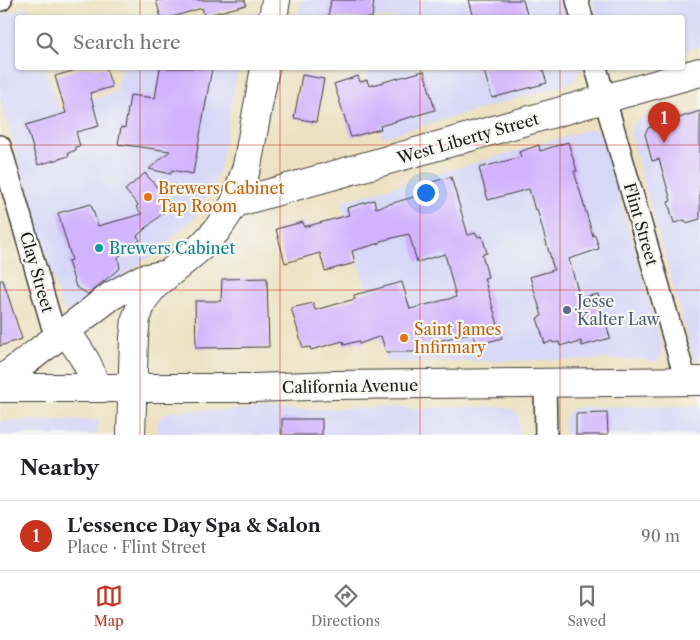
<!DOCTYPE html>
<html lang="en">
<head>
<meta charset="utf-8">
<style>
	:root { --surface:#fff; --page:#f6f6f6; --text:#202124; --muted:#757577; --line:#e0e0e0; --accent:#c8321e }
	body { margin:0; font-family:"Libre Caslon Text",serif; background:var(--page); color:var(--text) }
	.you { position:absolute; left:425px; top:192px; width:18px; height:18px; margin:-12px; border:4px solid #fff; border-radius:50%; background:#1a73e8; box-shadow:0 0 0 8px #1a73e833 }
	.badge { display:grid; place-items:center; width:32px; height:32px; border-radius:50%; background:var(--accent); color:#fff; font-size:16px; font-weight:700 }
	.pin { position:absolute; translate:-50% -41px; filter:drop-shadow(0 1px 2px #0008) }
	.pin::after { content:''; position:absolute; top:26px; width:18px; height:15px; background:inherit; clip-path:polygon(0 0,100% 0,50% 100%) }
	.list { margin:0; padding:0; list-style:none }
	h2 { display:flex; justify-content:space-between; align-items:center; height:65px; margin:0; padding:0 20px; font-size:21px }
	h2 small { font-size:16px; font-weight:400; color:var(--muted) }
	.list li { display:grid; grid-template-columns:32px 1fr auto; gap:15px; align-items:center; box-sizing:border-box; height:70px; padding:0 20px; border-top:1px solid var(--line) }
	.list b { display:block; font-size:19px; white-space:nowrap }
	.list p { margin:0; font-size:16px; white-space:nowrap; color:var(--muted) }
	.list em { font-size:16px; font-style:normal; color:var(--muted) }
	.icon { flex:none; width:28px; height:28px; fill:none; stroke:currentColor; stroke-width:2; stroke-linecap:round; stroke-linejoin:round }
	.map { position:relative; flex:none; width:700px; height:435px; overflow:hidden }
	.search { position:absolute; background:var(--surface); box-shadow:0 1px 4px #0004; left:15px; right:15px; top:15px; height:55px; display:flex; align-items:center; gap:12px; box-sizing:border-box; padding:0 18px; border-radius:5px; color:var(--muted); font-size:19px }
	.sheet { height:135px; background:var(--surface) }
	nav { display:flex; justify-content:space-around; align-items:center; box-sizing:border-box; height:70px; border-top:1px solid var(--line); background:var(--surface); font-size:14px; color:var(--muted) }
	nav a { display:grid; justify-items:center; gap:2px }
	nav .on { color:var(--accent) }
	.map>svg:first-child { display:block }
</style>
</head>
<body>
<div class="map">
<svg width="700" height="435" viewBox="0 0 700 435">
	<rect width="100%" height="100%" fill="#f6f6f2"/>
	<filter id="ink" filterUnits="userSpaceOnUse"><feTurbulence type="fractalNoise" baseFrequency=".02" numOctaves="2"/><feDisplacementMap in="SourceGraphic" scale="10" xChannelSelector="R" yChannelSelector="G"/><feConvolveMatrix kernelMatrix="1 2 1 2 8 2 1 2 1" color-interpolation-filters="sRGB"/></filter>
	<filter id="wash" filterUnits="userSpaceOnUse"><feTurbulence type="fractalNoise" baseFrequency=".0096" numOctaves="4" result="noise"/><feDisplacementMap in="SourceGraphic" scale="20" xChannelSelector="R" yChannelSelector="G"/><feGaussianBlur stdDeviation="1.12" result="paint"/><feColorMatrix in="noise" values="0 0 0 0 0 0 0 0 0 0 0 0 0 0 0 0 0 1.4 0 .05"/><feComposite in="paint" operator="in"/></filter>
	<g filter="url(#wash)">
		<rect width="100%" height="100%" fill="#ece1c0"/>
		<g fill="#d7d7f8">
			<polygon points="301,0 562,0 567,17 298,18"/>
			<polygon points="592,0 700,0 700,46 683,51 682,18 597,17"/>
			<polygon points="28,7 31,17 18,18 18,68 45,68 58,110 116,92 121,68 238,68 220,167 213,186 195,217 158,251 71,313 65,312 62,308 0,97 0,15"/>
			<polygon points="364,68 580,68 580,71 573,81 564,85 383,137"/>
			<polygon points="673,108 700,201 700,360 695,359 693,355 630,132 635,122 641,117"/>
			<polygon points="591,129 597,130 602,136 662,347 661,358 653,362 641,359 387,362 341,202"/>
			<polygon points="700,405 700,435 564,435 564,422 566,414 571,409 580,407"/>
			<polygon points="503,407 513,410 519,415 519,435 157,435 157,425 160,418 167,413 174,411"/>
			<polygon points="98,420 98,435 0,435 0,421"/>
		</g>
		<g id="blocks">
			<g fill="#d2b3fd">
				<polygon points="156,0 245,0 246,5 204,16 202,8 169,18 161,18"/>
				<polygon points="331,0 374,0 372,18 328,18"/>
				<polygon points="469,0 523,0 528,18 474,18"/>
				<polygon points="83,68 106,68 112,87 90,93 99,126 76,132 80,146 75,147 76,150 68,153 69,156 38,165 26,125 66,113 55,76"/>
				<polygon points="160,68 212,68 193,174 172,170 171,174 149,169 170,151 118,144 121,127 125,128 130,95 155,98"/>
				<polygon points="483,68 542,68 547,83 492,98"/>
				<polygon points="424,71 435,110 380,126 381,129 351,137 334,84 358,76 360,82 367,80 369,86"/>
				<polygon points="302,75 324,79 316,122 294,118"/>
				<polygon points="700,111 700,219 686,223 685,220 674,223 668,202 671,201 659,159 652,161 645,134 648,128"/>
				<polygon points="568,142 577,171 574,171 593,236 595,235 599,249 569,259 580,298 598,294 604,320 605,319 610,338 582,346 581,341 571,345 570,343 560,346 559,342 553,343 552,341 545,344 537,318 542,316 530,277 554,270 537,209 535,210 529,189 488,200 479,168 521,157 519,152 539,145 540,151"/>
				<polygon points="145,173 172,205 137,236 140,240 118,257 120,268 88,294 76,287 68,261 72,260 58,213 91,204 98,226 142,214 136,207 138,205 125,190"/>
				<polygon points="451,177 468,235 476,233 478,237 482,236 487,253 482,254 488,277 484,278 502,338 477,345 473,332 420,346 422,352 386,352 381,336 359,344 358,341 344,345 343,341 311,350 310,347 303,348 291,308 313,303 315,310 355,299 354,295 402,282 410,309 456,297 445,254 417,262 409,234 380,241 380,243 352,251 355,263 325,271 320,253 285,263 276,229 303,222 304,227 349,215 347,208 374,200 376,208 427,193 424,184"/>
				<polygon points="267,278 269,347 196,348 195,301 221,301 222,279"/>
				<polygon points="0,280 3,280 22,339 0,346"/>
				<polygon points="607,413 608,435 576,435 576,414"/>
				<rect x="282" y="419" width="40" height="16"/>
			</g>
		</g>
	</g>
	<g filter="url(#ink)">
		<use href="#blocks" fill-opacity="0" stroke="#3b3a35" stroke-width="1"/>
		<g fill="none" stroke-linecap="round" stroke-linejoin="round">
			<defs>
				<g id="street">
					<polyline points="0,0 1,0"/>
					<polyline points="577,0 582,18"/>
					<polyline points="596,68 686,381"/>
					<polyline points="0,146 52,325 57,330 66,331"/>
					<polyline points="545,382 546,435"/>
				</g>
				<g id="secondary">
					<polyline points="273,18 276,0"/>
					<polyline points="235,203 700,72"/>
					<path d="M66 331C78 349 92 366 95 388"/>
					<polyline points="0,381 111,296 142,279 167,274"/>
					<polyline points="0,388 254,388 335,385 700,381"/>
					<polyline points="131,435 134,338 136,319 143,300 154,286 202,246 217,230 235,203 247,166 265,68"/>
				</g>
			</defs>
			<use href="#street" stroke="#3b3a35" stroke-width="24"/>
			<use href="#secondary" stroke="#3b3a35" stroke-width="30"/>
			<use href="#street" stroke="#fff" stroke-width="21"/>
			<use href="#secondary" stroke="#fff" stroke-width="28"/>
		</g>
	</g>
	<path fill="none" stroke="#c8321e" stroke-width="1" stroke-opacity="0.55" d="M140 0V18M280 0V18M420 0V18M560 0V18M140 68V435M280 68V435M420 68V435M560 68V435M0 145H700M0 290H700"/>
	<g fill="#e8710a" stroke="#f6f6f2" stroke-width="2">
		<circle cx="148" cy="197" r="5"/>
		<circle cx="404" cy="338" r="5"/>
	</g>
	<circle fill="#0f9aa8" stroke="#f6f6f2" stroke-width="2" cx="99" cy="248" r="5"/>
	<circle fill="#5c6f8a" stroke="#f6f6f2" stroke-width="2" cx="567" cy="310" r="5"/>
	<g text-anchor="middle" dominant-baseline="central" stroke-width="4.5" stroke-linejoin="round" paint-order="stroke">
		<g font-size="16" fill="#1c1c1c" stroke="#f6f6f2">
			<text transform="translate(468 138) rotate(-16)">West Liberty Street</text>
			<text transform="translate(641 224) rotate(74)">Flint Street</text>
			<text transform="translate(37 272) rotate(74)">Clay Street</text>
			<text transform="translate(350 386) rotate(-1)">California Avenue</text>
		</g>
		<g font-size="16" fill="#c56008" stroke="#f6f6f2" text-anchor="start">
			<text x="158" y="188">Brewers Cabinet<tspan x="158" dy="18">Tap Room</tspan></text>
			<text x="414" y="329">Saint James<tspan x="414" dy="18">Infirmary</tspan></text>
		</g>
		<g font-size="16" fill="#0d838f" stroke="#f6f6f2" text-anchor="start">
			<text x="109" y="248">Brewers Cabinet</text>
		</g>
		<g font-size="16" fill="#4e5e75" stroke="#f6f6f2" text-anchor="start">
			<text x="577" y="301">Jesse<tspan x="577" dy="18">Kalter Law</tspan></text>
		</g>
	</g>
</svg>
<div class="you"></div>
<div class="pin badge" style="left:664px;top:143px">1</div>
<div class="search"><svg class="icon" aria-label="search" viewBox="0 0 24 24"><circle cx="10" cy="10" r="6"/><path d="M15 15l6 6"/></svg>Search here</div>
</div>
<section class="sheet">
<h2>Nearby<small></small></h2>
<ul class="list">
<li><span class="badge">1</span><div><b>L'essence Day Spa &amp; Salon</b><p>Place · Flint Street</p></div><em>90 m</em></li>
</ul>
</section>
<nav>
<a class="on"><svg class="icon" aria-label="map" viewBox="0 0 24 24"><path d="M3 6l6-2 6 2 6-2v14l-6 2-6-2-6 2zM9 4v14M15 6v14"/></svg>Map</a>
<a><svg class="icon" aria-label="directions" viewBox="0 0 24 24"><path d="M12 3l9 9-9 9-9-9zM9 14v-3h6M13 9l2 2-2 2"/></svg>Directions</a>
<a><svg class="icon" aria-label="saved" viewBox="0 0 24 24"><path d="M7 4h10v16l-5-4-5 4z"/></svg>Saved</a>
</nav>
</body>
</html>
